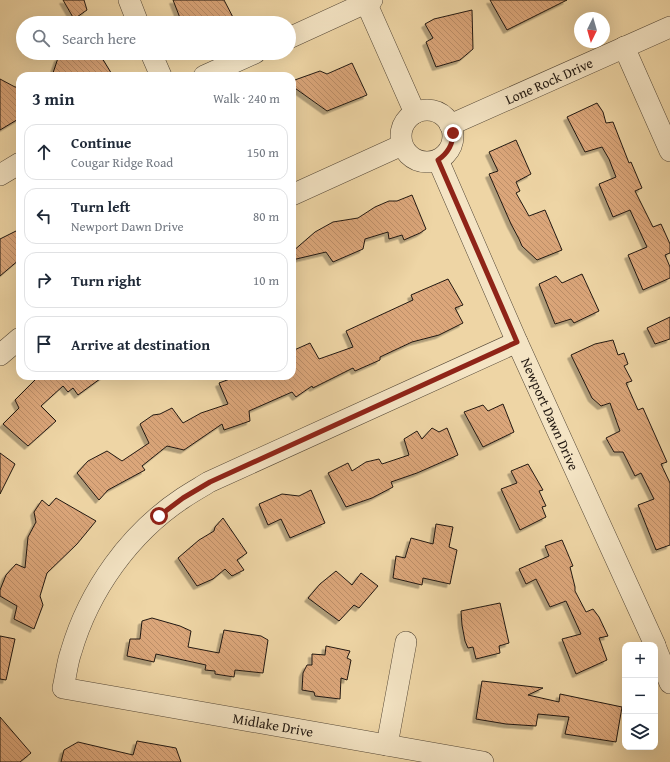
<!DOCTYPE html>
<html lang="en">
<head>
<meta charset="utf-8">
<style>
	:root { --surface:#fff; --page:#f2f2f3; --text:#1f2937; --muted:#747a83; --line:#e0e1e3 }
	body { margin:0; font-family:"Gentium Book Plus",serif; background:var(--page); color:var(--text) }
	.controls { position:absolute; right:12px; bottom:12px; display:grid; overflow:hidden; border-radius:8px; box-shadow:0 4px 16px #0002 }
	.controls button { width:36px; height:36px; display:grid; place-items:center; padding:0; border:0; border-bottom:1px solid var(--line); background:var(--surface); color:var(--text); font:20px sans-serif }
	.compass { position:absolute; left:574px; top:12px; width:36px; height:36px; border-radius:50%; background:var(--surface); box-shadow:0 4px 16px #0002; rotate:185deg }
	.stop { position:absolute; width:12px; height:12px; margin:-9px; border:3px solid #8f2418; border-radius:50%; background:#fff }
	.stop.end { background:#8f2418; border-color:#fff; box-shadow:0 1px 4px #0008 }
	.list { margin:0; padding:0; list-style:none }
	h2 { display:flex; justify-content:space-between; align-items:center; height:52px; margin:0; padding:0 16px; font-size:17px }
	h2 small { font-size:13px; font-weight:400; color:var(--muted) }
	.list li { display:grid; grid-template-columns:26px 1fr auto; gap:12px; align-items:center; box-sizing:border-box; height:56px; margin:0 8px 8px; padding:0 8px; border:1px solid var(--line); border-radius:12px }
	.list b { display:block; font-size:15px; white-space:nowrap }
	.list p { margin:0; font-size:13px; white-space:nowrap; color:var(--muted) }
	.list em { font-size:13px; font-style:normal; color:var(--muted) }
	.icon { flex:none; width:22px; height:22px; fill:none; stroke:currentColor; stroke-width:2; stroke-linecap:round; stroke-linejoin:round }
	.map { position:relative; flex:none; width:670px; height:762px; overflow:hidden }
	.search { position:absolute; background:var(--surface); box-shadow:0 4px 16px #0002; left:16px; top:16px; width:280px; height:44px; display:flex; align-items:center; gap:10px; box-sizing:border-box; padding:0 14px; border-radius:22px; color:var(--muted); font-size:15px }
	.panel { position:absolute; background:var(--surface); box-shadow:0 4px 16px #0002; left:16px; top:72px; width:280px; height:308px; border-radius:12px }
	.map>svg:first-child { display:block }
</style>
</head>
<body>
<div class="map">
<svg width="670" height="762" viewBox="0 0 670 762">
	<defs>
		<pattern id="building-back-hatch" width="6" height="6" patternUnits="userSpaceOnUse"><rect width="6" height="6" fill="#dba67a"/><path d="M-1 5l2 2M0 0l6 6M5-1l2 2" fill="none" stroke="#bc8e68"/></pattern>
		<filter id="shadow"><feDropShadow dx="-3.5" dy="3.5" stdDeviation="0" flood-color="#0004"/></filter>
	</defs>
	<rect width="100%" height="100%" fill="#eed5a5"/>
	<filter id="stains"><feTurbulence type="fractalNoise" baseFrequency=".005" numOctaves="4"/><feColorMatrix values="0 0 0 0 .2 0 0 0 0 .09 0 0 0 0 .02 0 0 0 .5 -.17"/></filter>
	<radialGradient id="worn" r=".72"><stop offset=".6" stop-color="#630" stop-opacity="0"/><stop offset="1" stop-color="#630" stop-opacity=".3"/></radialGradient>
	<g fill="url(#building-back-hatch)" stroke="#211811" filter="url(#shadow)">
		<polygon points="63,0 84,0 87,10 74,19"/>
		<polygon points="173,0 224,0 236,23 182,23"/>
		<polygon points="490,0 567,0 507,30"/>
		<polygon points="472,10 473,49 460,60 436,67 426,42 433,38 425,24 434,19"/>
		<polygon points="68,53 99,53 113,76 52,76 58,58"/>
		<polygon points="352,63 367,95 327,111 292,86 292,81 320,71 327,74"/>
		<polygon points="0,79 15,87 20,87 20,118 0,130"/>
		<polygon points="597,103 603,112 606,123 613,122 629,163 631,162 642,188 635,191 653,227 661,224 670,244 670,253 665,255 670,267 670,278 643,290 628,255 647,247 630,210 613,217 599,184 616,177 609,159 602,147 585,152 567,117"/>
		<polygon points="516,140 531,174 516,182 520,191 516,193 529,216 545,210 562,250 537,260 522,246 519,239 511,224 489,174 498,171 489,152"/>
		<polygon points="412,195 426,229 420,233 404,240 402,235 389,239 388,232 365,239 363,249 333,262 326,252 292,260 292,252 315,232 333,222 358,218 375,207 389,201 397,201"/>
		<polygon points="20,229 20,259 0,276 0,239"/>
		<polygon points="582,274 599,311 574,323 571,319 555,324 539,284 556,276 562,283"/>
		<polygon points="448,279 463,305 455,308 463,323 439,335 412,342 380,357 380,360 355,371 353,368 313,388 312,386 296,397 292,392 249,411 250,421 224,430 222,424 184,450 167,446 142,466 145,470 108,490 99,500 77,473 88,461 107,451 122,461 149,443 140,424 153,415 160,414 172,408 183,423 201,413 228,404 219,383 238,376 292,376 292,351 310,343 319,359 353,347 346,331 413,300 411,295"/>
		<polygon points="670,317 670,339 655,344 647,328"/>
		<polygon points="613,340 618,355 624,353 628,364 624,366 632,381 626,383 638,410 643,408 667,462 661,464 670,483 670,545 656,550 638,505 654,499 641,473 635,476 623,452 614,452 606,438 620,431 610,403 601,406 592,398 571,355 595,344"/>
		<polygon points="39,376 104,376 78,395 73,388 68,392 63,386 41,406 56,421 28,446 3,424 19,408 15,400"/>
		<polygon points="503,404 514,432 483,447 464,412 483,405 488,411"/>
		<polygon points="432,428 439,432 447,428 458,455 417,473 391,482 393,487 372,498 346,507 328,473 348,463 352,471 366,462 379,459 382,464 409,455 404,439 417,431 422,439"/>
		<polygon points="0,453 15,464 0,494"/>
		<polygon points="528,464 543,490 539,491 546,506 542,507 546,517 520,530 501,489 517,483 511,471"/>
		<polygon points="311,490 325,523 290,538 281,519 268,525 259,504 282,494 299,496"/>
		<polygon points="56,498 96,521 77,544 47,573 40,596 43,605 34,629 14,619 17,606 0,596 0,590 6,575 16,564 25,568 28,537 36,522 34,512 42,500 49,506"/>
		<polygon points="223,518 247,553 237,560 244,570 232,576 225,569 213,579 197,586 178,558 199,540 214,531 215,527"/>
		<polygon points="436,524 453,527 449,547 457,550 450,584 423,578 422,585 393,578 396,556 405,558 411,538 433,544"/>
		<polygon points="562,540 573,566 570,567 575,587 575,591 586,612 593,609 599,617 608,636 599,638 607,660 576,674 562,639 581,634 566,601 550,607 536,579 526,584 519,569 549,556 545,546"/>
		<polygon points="336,571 352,585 361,573 378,586 359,608 354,605 339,621 308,598 320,584"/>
		<polygon points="500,603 509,643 499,646 500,653 476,659 473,647 468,648 465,641 462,625 461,611"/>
		<polygon points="152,618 180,626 191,631 188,647 219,653 224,630 261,636 268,640 263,673 235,670 234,677 215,674 215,671 205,670 206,665 156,654 154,662 127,656 130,639 140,639 142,621"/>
		<polygon points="0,636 15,639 6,680 0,679"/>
		<polygon points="326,646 350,651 347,658 351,660 347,680 341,678 340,699 315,696 314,692 302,690 303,673 307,665 312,665 312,654 325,655"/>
		<polygon points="482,681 543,688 528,695 559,702 560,694 622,707 616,742 565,734 569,717 538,714 536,726 506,724 476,719"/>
		<polygon points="0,717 31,753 20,762 0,762"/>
		<polygon points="137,741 176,748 181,762 61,762 64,750 78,742 133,755"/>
	</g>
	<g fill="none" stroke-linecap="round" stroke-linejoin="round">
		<defs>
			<g id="minor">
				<polyline points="129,0 138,23"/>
				<polyline points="365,0 415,113"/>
				<polyline points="289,38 372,0"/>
				<polyline points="624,47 670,151"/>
				<polyline points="151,53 161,76"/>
				<polyline points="204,76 255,53"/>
				<circle cx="427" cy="136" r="26"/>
				<polyline points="450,125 670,27"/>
				<polyline points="438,160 517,342 655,645"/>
				<polyline points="0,175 20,163"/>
				<polyline points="292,195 402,145"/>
				<polyline points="0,355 20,338"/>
				<polyline points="655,646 670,683"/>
				<polyline points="387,745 406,642"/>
				<path d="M483 762 63 688C66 676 67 663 71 652 89 590 130 533 183 498 192 492 201 487 209 482L517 342"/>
			</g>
		</defs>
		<use href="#minor" stroke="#544736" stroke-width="22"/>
		<use href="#minor" stroke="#f4e4c4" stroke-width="21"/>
	</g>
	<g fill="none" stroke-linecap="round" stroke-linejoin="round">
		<path stroke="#8f2418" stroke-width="5" d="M159 516 183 498 210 482 517 342 438 160C448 153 453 145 453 133"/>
	</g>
	<g text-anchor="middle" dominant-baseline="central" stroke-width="4" stroke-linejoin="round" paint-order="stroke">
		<g font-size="14" fill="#211811" stroke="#f4e4c4">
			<text transform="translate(549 81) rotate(-24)">Lone Rock Drive</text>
			<text transform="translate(550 414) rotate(66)">Newport Dawn Drive</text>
			<text transform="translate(273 725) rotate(10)">Midlake Drive</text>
		</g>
	</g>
	<rect width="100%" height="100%" filter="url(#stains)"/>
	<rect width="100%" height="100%" fill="url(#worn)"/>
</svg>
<div class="controls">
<button>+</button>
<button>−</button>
<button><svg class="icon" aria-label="layers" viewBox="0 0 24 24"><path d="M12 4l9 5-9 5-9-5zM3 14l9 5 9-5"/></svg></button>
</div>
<svg class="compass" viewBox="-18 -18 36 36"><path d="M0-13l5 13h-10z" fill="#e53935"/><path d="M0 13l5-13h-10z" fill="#747a83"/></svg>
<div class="stop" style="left:159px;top:516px"></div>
<div class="stop end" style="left:453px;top:133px"></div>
<div class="search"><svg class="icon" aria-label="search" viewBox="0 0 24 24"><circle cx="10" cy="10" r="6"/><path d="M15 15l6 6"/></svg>Search here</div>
<section class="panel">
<h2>3 min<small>Walk · 240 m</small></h2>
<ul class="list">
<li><svg class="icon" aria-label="ahead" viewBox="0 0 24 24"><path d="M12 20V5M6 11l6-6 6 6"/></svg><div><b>Continue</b><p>Cougar Ridge Road</p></div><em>150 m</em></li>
<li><svg class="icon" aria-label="left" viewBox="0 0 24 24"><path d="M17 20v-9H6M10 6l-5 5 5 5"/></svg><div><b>Turn left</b><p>Newport Dawn Drive</p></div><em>80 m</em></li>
<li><svg class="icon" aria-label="right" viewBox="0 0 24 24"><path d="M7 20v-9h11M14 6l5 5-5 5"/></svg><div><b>Turn right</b></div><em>10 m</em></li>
<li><svg class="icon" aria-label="arrive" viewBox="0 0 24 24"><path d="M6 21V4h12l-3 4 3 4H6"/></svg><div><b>Arrive at destination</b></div></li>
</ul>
</section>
</div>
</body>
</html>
